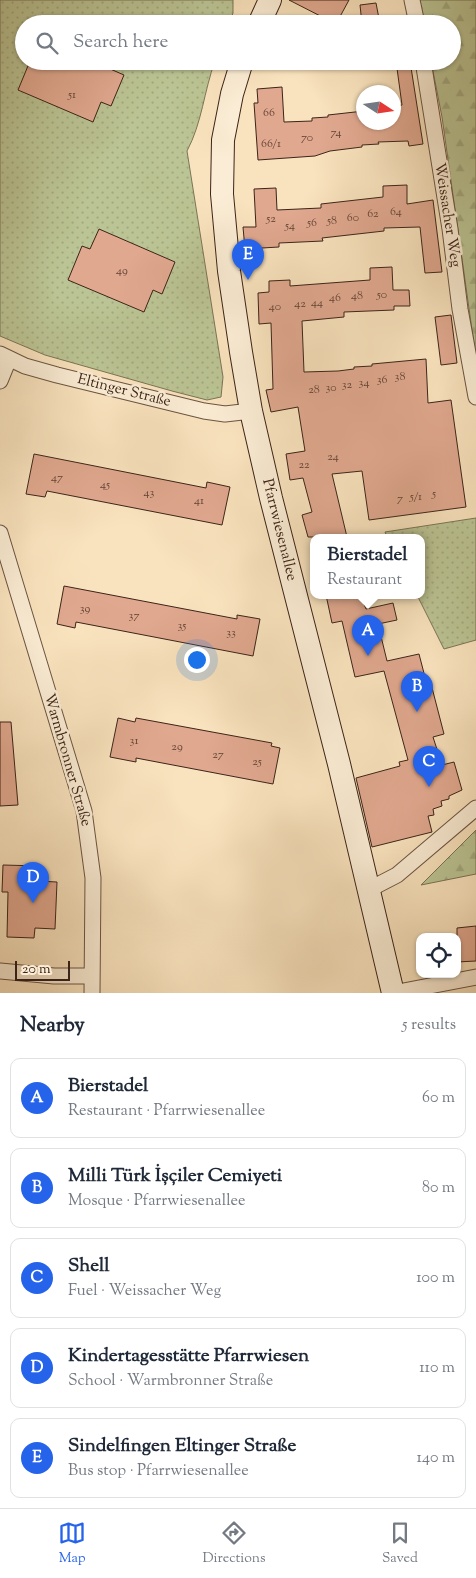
<!DOCTYPE html>
<html lang="en">
<head>
<meta charset="utf-8">
<style>
	:root { --surface:#fff; --page:#f2f2f3; --text:#1f2937; --muted:#747a83; --line:#e0e1e3; --accent:#2563eb }
	body { margin:0; font-family:"Sorts Mill Goudy",serif; background:var(--page); color:var(--text) }
	.controls { position:absolute; right:15px; bottom:15px; display:grid; overflow:hidden; border-radius:10px; box-shadow:0 1px 4px #0004 }
	.controls button { width:45px; height:45px; display:grid; place-items:center; padding:0; border:0; border-bottom:1px solid var(--line); background:var(--surface); color:var(--text); font:25px sans-serif }
	.compass { position:absolute; left:356px; top:85px; width:45px; height:45px; border-radius:50%; background:var(--surface); box-shadow:0 1px 4px #0004; rotate:102deg }
	.scale { position:absolute; left:15px; bottom:12px; width:55px; box-sizing:border-box; padding-left:5px; border:2px solid #3c2418; border-top:0; font-size:14px; line-height:18px; white-space:nowrap; color:#3c2418; -webkit-text-stroke:4px #fbedd5; paint-order:stroke }
	.you { position:absolute; left:196px; top:659px; width:18px; height:18px; margin:-12px; border:4px solid #fff; border-radius:50%; background:#1a73e8; box-shadow:0 0 0 8px #1a73e833 }
	.badge { display:grid; place-items:center; width:32px; height:32px; border-radius:50%; background:var(--accent); color:#fff; font-size:16px; font-weight:700 }
	.pin { position:absolute; translate:-50% -41px; filter:drop-shadow(0 1px 2px #0008) }
	.pin::after { content:''; position:absolute; top:26px; width:18px; height:15px; background:inherit; clip-path:polygon(0 0,100% 0,50% 100%) }
	.popup { position:absolute; left:310px; top:534px; width:115px; height:65px; box-sizing:border-box; display:grid; place-content:center; border-radius:10px; background:var(--surface); filter:drop-shadow(0 1px 4px #0005); font-size:16px; white-space:nowrap; color:var(--muted) }
	.popup b { font-size:19px; color:var(--text) }
	.popup::after { content:''; position:absolute; left:50%; top:100%; margin-left:-10px; border:10px solid transparent; border-top-color:var(--surface) }
	.list { margin:0; padding:0; list-style:none }
	h2 { display:flex; justify-content:space-between; align-items:center; height:65px; margin:0; padding:0 20px; font-size:21px }
	h2 small { font-size:16px; font-weight:400; color:var(--muted) }
	.list li { display:grid; grid-template-columns:32px 1fr auto; gap:15px; align-items:center; box-sizing:border-box; height:80px; margin:0 10px 10px; padding:0 10px; border:1px solid var(--line); border-radius:10px }
	.list b { display:block; font-size:19px; white-space:nowrap }
	.list p { margin:0; font-size:16px; white-space:nowrap; color:var(--muted) }
	.list em { font-size:16px; font-style:normal; color:var(--muted) }
	.icon { flex:none; width:28px; height:28px; fill:none; stroke:currentColor; stroke-width:2; stroke-linecap:round; stroke-linejoin:round }
	.map { position:relative; flex:none; width:476px; height:993px; overflow:hidden }
	.search { position:absolute; background:var(--surface); box-shadow:0 1px 4px #0004; left:15px; right:15px; top:15px; height:55px; display:flex; align-items:center; gap:12px; box-sizing:border-box; padding:0 18px; border-radius:28px; color:var(--muted); font-size:19px }
	.sheet { height:515px; background:var(--surface) }
	nav { display:flex; justify-content:space-around; align-items:center; box-sizing:border-box; height:70px; border-top:1px solid var(--line); background:var(--surface); font-size:14px; color:var(--muted) }
	nav a { display:grid; justify-items:center; gap:2px }
	nav .on { color:var(--accent) }
	.map>svg:first-child { display:block }
</style>
</head>
<body>
<div class="map">
<svg width="476" height="993" viewBox="0 0 476 993">
	<defs>
		<pattern id="grass-dots" width="8" height="8" patternUnits="userSpaceOnUse" patternTransform="scale(1.25)"><rect width="8" height="8" fill="#bbc494"/><path d="M2 2h.1M6 6h.1" fill="none" stroke="#a2a87f" stroke-width="1.8" stroke-linecap="round"/></pattern>
		<pattern id="forest-firs" width="22" height="20" patternUnits="userSpaceOnUse" patternTransform="scale(1.25)"><rect width="22" height="20" fill="#bbc494"/><path d="M5 1l3.5 6h-7zM16 11l3.5 6h-7z" fill="#a2a87f"/></pattern>
	</defs>
	<rect width="100%" height="100%" fill="#f9e3be"/>
	<filter id="stains"><feTurbulence type="fractalNoise" baseFrequency=".004" numOctaves="4"/><feColorMatrix values="0 0 0 0 .2 0 0 0 0 .09 0 0 0 0 .02 0 0 0 .5 -.17"/></filter>
	<radialGradient id="worn" r=".72"><stop offset=".6" stop-color="#630" stop-opacity="0"/><stop offset="1" stop-color="#630" stop-opacity=".3"/></radialGradient>
	<g fill="url(#grass-dots)" stroke="#7c7456">
		<path d="M0 0H233V13L229 24H24V61H215C204 91 202 123 187 151L223 377 221 397 207 400 172 391 45 355 0 336Z"/>
		<polygon points="476,518 476,640 444,649 417,595 422,595 422,537 387,537 385,532"/>
	</g>
	<g fill="url(#forest-firs)" stroke="#7c7456">
		<polygon points="419,0 476,0 476,358 442,117 431,61 452,61 452,24 423,24"/>
		<polygon points="476,830 476,874 421,885"/>
	</g>
	<g fill="#e0a88f" stroke="#3c2418">
		<polygon points="289,0 349,0 336,24"/>
		<polygon points="376,3 380,24 362,24 360,5"/>
		<polygon points="30,61 92,61 124,75 111,106 101,102 93,122 18,90"/>
		<polygon points="396,61 410,61 423,144 409,146 408,141 378,142 379,144 362,145 362,147 330,151 315,156 258,160 254,103 258,103 257,89 282,87 284,122 312,121 312,118 328,117 328,115 364,111 364,122 394,122 394,106 402,105"/>
		<polygon points="407,185 407,204 433,200 442,272 425,273 420,227 384,228 384,231 322,238 323,241 279,243 279,247 245,249 243,227 256,227 254,189 276,188 277,210 321,208 321,204 383,197 383,186"/>
		<polygon points="99,229 175,262 162,294 153,290 144,312 68,280 82,246 90,249"/>
		<polygon points="392,267 393,290 409,290 410,306 394,306 394,310 344,312 344,317 302,321 304,372 338,371 354,369 354,367 372,366 372,364 426,359 428,403 451,400 466,507 369,520 362,471 332,474 347,537 308,537 302,515 312,512 303,478 290,480 286,454 305,451 298,407 271,412 266,390 273,389 271,323 259,324 258,293 269,292 269,281 290,280 290,286 370,280 370,268"/>
		<polygon points="451,315 457,363 441,365 435,317"/>
		<polygon points="34,454 206,488 207,482 230,487 222,525 47,491 45,497 26,494"/>
		<polygon points="64,586 237,619 237,615 260,619 253,656 76,622 75,628 57,624"/>
		<polygon points="326,595 360,595 366,609 393,603 397,620 378,624 387,661 419,654 426,681 430,680 444,734 433,737 442,765 454,762 462,790 449,796 449,799 441,801 442,806 433,809 434,815 428,816 432,832 372,847 356,778 400,766 399,762 408,760 384,671 355,677 342,621 332,623"/>
		<polygon points="118,718 135,722 136,718 272,743 271,746 280,748 273,784 136,758 136,762 110,757"/>
		<polygon points="0,722 11,722 18,805 0,806"/>
		<polygon points="3,865 39,866 38,881 57,882 55,929 35,928 34,938 7,937 8,892 2,892"/>
		<polygon points="476,926 476,961 457,962 457,928"/>
	</g>
	<g fill="none" stroke-linecap="round" stroke-linejoin="round">
		<defs>
			<g id="minor">
				<polyline points="412,0 417,24"/>
				<polyline points="423,61 450,229 460,309 476,397"/>
				<polyline points="0,354 25,366 57,375 204,411 225,414 251,411"/>
				<polyline points="0,381 9,359"/>
				<polyline points="0,533 84,811 93,878 92,993"/>
				<polyline points="368,890 397,875 476,808"/>
				<polyline points="0,971 54,976 91,976"/>
				<polyline points="393,993 476,977"/>
			</g>
			<g id="secondary">
				<polyline points="259,24 270,0"/>
				<polyline points="242,61 232,94 223,140 222,194 229,271 241,352 251,411 271,498 339,764 393,993"/>
			</g>
		</defs>
		<use href="#minor" stroke="#6b5442" stroke-width="17"/>
		<use href="#secondary" stroke="#3c2418" stroke-width="24"/>
		<use href="#minor" stroke="#fbedd5" stroke-width="15"/>
		<use href="#secondary" stroke="#fbedd5" stroke-width="22"/>
	</g>
	<g text-anchor="middle" dominant-baseline="central" stroke-width="5" stroke-linejoin="round" paint-order="stroke">
		<g font-size="12" fill="#654536">
			<text x="72" y="95">51</text>
			<text x="269" y="113">66</text>
			<text x="336" y="133">74</text>
			<text x="307" y="138">70</text>
			<text x="271" y="144">66/1</text>
			<text x="396" y="212">64</text>
			<text x="373" y="214">62</text>
			<text x="353" y="218">60</text>
			<text x="271" y="219">52</text>
			<text x="332" y="221">58</text>
			<text x="312" y="223">56</text>
			<text x="290" y="226">54</text>
			<text x="122" y="271">49</text>
			<text x="382" y="295">50</text>
			<text x="357" y="296">48</text>
			<text x="335" y="298">46</text>
			<text x="317" y="303">44</text>
			<text x="300" y="304">42</text>
			<text x="275" y="307">40</text>
			<text x="400" y="377">38</text>
			<text x="382" y="380">36</text>
			<text x="364" y="383">34</text>
			<text x="347" y="385">32</text>
			<text x="331" y="388">30</text>
			<text x="314" y="390">28</text>
			<text x="333" y="457">24</text>
			<text x="304" y="465">22</text>
			<text x="57" y="478">47</text>
			<text x="105" y="485">45</text>
			<text x="149" y="493">43</text>
			<text x="434" y="494">5</text>
			<text x="416" y="497">5/1</text>
			<text x="400" y="499">7</text>
			<text x="199" y="501">41</text>
			<text x="85" y="609">39</text>
			<text x="134" y="616">37</text>
			<text x="182" y="626">35</text>
			<text x="231" y="633">33</text>
			<text x="134" y="741">31</text>
			<text x="177" y="747">29</text>
			<text x="218" y="755">27</text>
			<text x="257" y="762">25</text>
		</g>
		<g font-size="15" fill="#3c2418" stroke="#fbedd5">
			<text transform="translate(447 215) rotate(81)">Weissacher Weg</text>
			<text transform="translate(124 391) rotate(14)">Eltinger Straße</text>
			<text transform="translate(279 530) rotate(76)">Pfarrwiesenallee</text>
			<text transform="translate(67 760) rotate(74)">Warmbronner Straße</text>
		</g>
	</g>
	<rect width="100%" height="100%" filter="url(#stains)"/>
	<rect width="100%" height="100%" fill="url(#worn)"/>
</svg>
<div class="controls">
<button><svg class="icon" aria-label="locate" viewBox="0 0 24 24"><circle cx="12" cy="12" r="6"/><path d="M12 2v4M12 18v4M2 12h4M18 12h4"/></svg></button>
</div>
<svg class="compass" viewBox="-18 -18 36 36"><path d="M0-13l5 13h-10z" fill="#e53935"/><path d="M0 13l5-13h-10z" fill="#747a83"/></svg>
<div class="scale">20 m</div>
<div class="you"></div>
<div class="pin badge" style="left:368px;top:656px">A</div>
<div class="popup"><b>Bierstadel</b>Restaurant</div>
<div class="pin badge" style="left:417px;top:712px">B</div>
<div class="pin badge" style="left:429px;top:787px">C</div>
<div class="pin badge" style="left:33px;top:903px">D</div>
<div class="pin badge" style="left:248px;top:280px">E</div>
<div class="search"><svg class="icon" aria-label="search" viewBox="0 0 24 24"><circle cx="10" cy="10" r="6"/><path d="M15 15l6 6"/></svg>Search here</div>
</div>
<section class="sheet">
<h2>Nearby<small>5 results</small></h2>
<ul class="list">
<li><span class="badge">A</span><div><b>Bierstadel</b><p>Restaurant · Pfarrwiesenallee</p></div><em>60 m</em></li>
<li><span class="badge">B</span><div><b>Milli Türk İşçiler Cemiyeti</b><p>Mosque · Pfarrwiesenallee</p></div><em>80 m</em></li>
<li><span class="badge">C</span><div><b>Shell</b><p>Fuel · Weissacher Weg</p></div><em>100 m</em></li>
<li><span class="badge">D</span><div><b>Kindertagesstätte Pfarrwiesen</b><p>School · Warmbronner Straße</p></div><em>110 m</em></li>
<li><span class="badge">E</span><div><b>Sindelfingen Eltinger Straße</b><p>Bus stop · Pfarrwiesenallee</p></div><em>140 m</em></li>
</ul>
</section>
<nav>
<a class="on"><svg class="icon" aria-label="map" viewBox="0 0 24 24"><path d="M3 6l6-2 6 2 6-2v14l-6 2-6-2-6 2zM9 4v14M15 6v14"/></svg>Map</a>
<a><svg class="icon" aria-label="directions" viewBox="0 0 24 24"><path d="M12 3l9 9-9 9-9-9zM9 14v-3h6M13 9l2 2-2 2"/></svg>Directions</a>
<a><svg class="icon" aria-label="saved" viewBox="0 0 24 24"><path d="M7 4h10v16l-5-4-5 4z"/></svg>Saved</a>
</nav>
</body>
</html>
